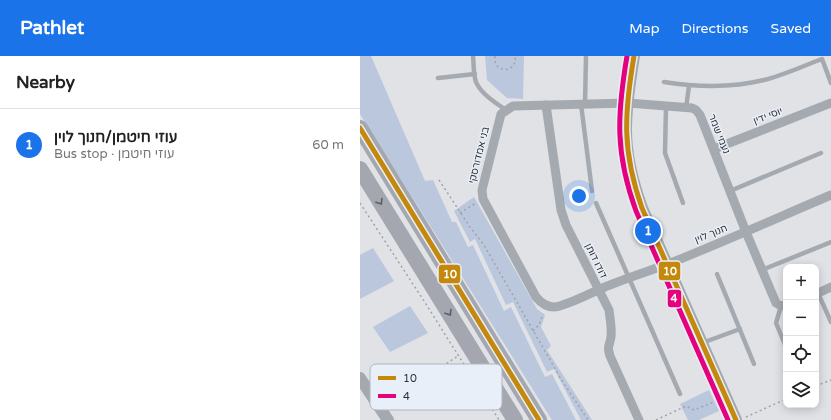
<!DOCTYPE html>
<html lang="en">
<head>
<meta charset="utf-8">
<style>
	:root { --surface:#fff; --page:#f6f6f6; --text:#222; --muted:#767676; --line:#e0e0e0; --accent:#1a73e8 }
	body { margin:0; font-family:"Varela Round",Heebo,sans-serif; background:var(--page); color:var(--text) }
	.controls { position:absolute; right:12px; bottom:12px; display:grid; overflow:hidden; border-radius:8px; box-shadow:0 2px 10px #0003 }
	.controls button { width:36px; height:36px; display:grid; place-items:center; padding:0; border:0; border-bottom:1px solid var(--line); background:var(--surface); color:var(--text); font:20px sans-serif }
	.you { position:absolute; left:219px; top:140px; width:14px; height:14px; margin:-10px; border:3px solid #fff; border-radius:50%; background:#1a73e8; box-shadow:0 0 0 6px #1a73e833 }
	.badge { display:grid; place-items:center; width:26px; height:26px; border-radius:50%; background:var(--accent); color:#fff; font-size:13px; font-weight:700 }
	.pin { position:absolute; translate:-50% -50%; border:2px solid #fff; box-shadow:0 1px 4px #0006 }
	.list { margin:0; padding:0; list-style:none }
	h2 { display:flex; justify-content:space-between; align-items:center; height:52px; margin:0; padding:0 16px; font-size:17px }
	h2 small { font-size:13px; font-weight:400; color:var(--muted) }
	.list li { display:grid; grid-template-columns:26px 1fr auto; gap:12px; align-items:center; box-sizing:border-box; height:72px; padding:0 16px; border-top:1px solid var(--line) }
	.list b { display:block; font-size:15px; white-space:nowrap }
	.list p { margin:0; font-size:13px; white-space:nowrap; color:var(--muted) }
	.list em { font-size:13px; font-style:normal; color:var(--muted) }
	.icon { flex:none; width:22px; height:22px; fill:none; stroke:currentColor; stroke-width:2; stroke-linecap:round; stroke-linejoin:round }
	.map { position:relative; flex:none; width:471px; height:364px; overflow:hidden }
	header { display:flex; align-items:center; gap:24px; box-sizing:border-box; height:56px; padding:0 20px; background:var(--accent); color:#fff }
	header strong { font-size:19px }
	nav { display:flex; gap:22px; margin-inline-start:auto; font-size:14px }
	main { display:flex }
	aside { flex:1; background:var(--surface) }
	.map>svg:first-child { display:block }
</style>
</head>
<body>
<header>
<strong>Pathlet</strong>
<nav><a>Map</a><a>Directions</a><a>Saved</a></nav>
</header>
<main>
<aside>
<h2>Nearby<small></small></h2>
<ul class="list">
<li><span class="badge">1</span><div><b>עוזי חיטמן/חנוך לוין</b><p>Bus stop · עוזי חיטמן</p></div><em>60 m</em></li>
</ul>
</aside>
<div class="map">
<svg width="471" height="364" viewBox="0 0 471 364">
	<rect width="100%" height="100%" fill="#e0e2e6"/>
	<g fill="#bbc7dd">
		<polygon points="0,0 11,0 65,125 73,124 92,166 96,166 108,191 113,189 144,255 151,251 185,321 192,318 216,364 192,364 0,58"/>
		<polygon points="125,0 164,0 163,43 147,42 127,24"/>
		<polygon points="114,141 177,253 185,259 181,271 191,290 187,294 232,364 221,364 194,313 187,316 153,246 146,249 115,183 110,186 94,155"/>
		<polygon points="13,192 34,225 0,243 0,199"/>
		<polygon points="50,250 68,277 30,296 13,271"/>
		<polygon points="349,334 359,355 339,364 328,364 320,348"/>
	</g>
	<g fill="none" stroke-linecap="round" stroke-linejoin="round">
		<g stroke="#9fa3a9" stroke-width="1.5" stroke-dasharray="2 3" stroke-linecap="butt">
			<path d="M135 0C132 18 158 18 155 0"/>
			<polyline points="79,124 110,171 124,189 201,323 228,364"/>
			<polyline points="0,147 64,245 139,364"/>
			<polyline points="100,157 116,147"/>
			<polyline points="173,275 179,269 183,258"/>
			<polyline points="456,330 471,324"/>
			<polyline points="28,346 98,300"/>
			<polyline points="386,361 426,343"/>
			<polyline points="296,364 326,350 334,354 356,345"/>
		</g>
		<g stroke="#a5aab1" stroke-width="4.5">
			<path d="M113 0C114 8 113 18 116 26 121 38 136 47 146 54"/>
			<polyline points="78,22 115,18"/>
			<path d="M304 26C336 31 372 32 404 24 424 19 443 10 462 3L471 27"/>
			<polyline points="221,48 232,135"/>
			<polyline points="225,48 226,0"/>
			<polyline points="306,50 305,97 323,147"/>
			<polyline points="326,52 329,30"/>
			<polyline points="370,135 461,97"/>
			<polyline points="236,147 320,338"/>
			<polyline points="402,214 471,186"/>
			<polyline points="357,218 394,308"/>
			<polyline points="458,237 471,266"/>
			<polyline points="421,250 416,267 426,291"/>
			<polyline points="342,287 380,273"/>
			<polyline points="13,339 31,327"/>
		</g>
		<g stroke="#a5aab1" stroke-width="9">
			<path d="M186 49 201 154 206 169 249 254C250 263 252 272 251 281 249 292 247 289 250 300L279 364"/>
			<polyline points="354,93 471,47"/>
			<polyline points="456,238 471,231"/>
			<path d="M426 249 421 250 416 247 386 176 340 59 336 54 332 52 268 47 153 50 141 58 122 134 123 143 176 241C181 247 186 251 194 251 205 251 238 233 250 229 269 221 289 215 308 208 363 186 417 162 471 139"/>
		</g>
		<g stroke="#a4a9b0" stroke-width="12">
			<path d="M274 0C270 24 266 49 266 74 266 101 273 127 282 152L376 364"/>
			<polyline points="0,322 28,364"/>
		</g>
		<g stroke="#a4a7af" stroke-width="16">
			<polyline points="0,72 179,364"/>
			<polyline points="0,113 155,364"/>
		</g>
		<defs>
			<g id="bus-1">
				<path d="M274 0C264 59 262 95 282 152L376 364"/>
				<polyline points="0,72 179,364"/>
			</g>
			<path id="bus-2" d="M267 0C257 59 255 97 276 155L368 364"/>
		</defs>
		<use href="#bus-1" stroke="#e9eff8" stroke-width="8"/>
		<use href="#bus-2" stroke="#e9eff8" stroke-width="8"/>
		<use href="#bus-1" stroke="#c4880c" stroke-width="5"/>
		<use href="#bus-2" stroke="#e5007d" stroke-width="5"/>
	</g>
	<defs><path id="oneway-chevron" d="M-2-3.5L2.5 0L-2 3.5" fill="none" stroke-width="1.6" stroke-linecap="round" stroke-linejoin="round"/></defs>
	<g stroke="#5d5f64">
		<use href="#oneway-chevron" transform="translate(20 146) rotate(58)"/>
		<use href="#oneway-chevron" transform="translate(89 257) rotate(58)"/>
	</g>
	<g text-anchor="middle" dominant-baseline="central" stroke-width="3" stroke-linejoin="round" paint-order="stroke">
		<g font-size="10" fill="#2d2f32" stroke="#e9eff8">
			<text transform="translate(408 60) rotate(-21)">יוסי ידין</text>
			<text transform="translate(359 78) rotate(68)">נעמי שמר</text>
			<text transform="translate(119 99) rotate(-76)">בני אמדורסקי</text>
			<text transform="translate(351 178) rotate(-22)">חנוך לוין</text>
			<text transform="translate(236 205) rotate(64)">דודו דותן</text>
		</g>
	</g>
	<rect x="10" y="308" width="132" height="46" rx="6" fill="#e9eff8" stroke="#b1b5bd" stroke-width="1"/>
	<rect x="18" y="320" width="18" height="4" fill="#c4880c"/>
	<rect x="18" y="338" width="18" height="4" fill="#e5007d"/>
	<g font-size="11" fill="#2d2f32">
		<text x="43" y="326">10</text>
		<text x="43" y="344">4</text>
	</g>
	<g stroke="#e9eff8" stroke-width="1.5">
		<rect x="298" y="205" width="23" height="20" rx="4" fill="#c4880c"/>
		<rect x="78" y="208" width="23" height="20" rx="4" fill="#c4880c"/>
		<rect x="307" y="233" width="15" height="19" rx="4" fill="#e5007d"/>
	</g>
	<g font-size="11" text-anchor="middle" font-weight="bold" fill="#fff">
		<text x="310" y="219">10</text>
		<text x="90" y="222">10</text>
		<text x="314" y="246">4</text>
	</g>
</svg>
<div class="controls">
<button>+</button>
<button>−</button>
<button><svg class="icon" aria-label="locate" viewBox="0 0 24 24"><circle cx="12" cy="12" r="6"/><path d="M12 2v4M12 18v4M2 12h4M18 12h4"/></svg></button>
<button><svg class="icon" aria-label="layers" viewBox="0 0 24 24"><path d="M12 4l9 5-9 5-9-5zM3 14l9 5 9-5"/></svg></button>
</div>
<div class="you"></div>
<div class="pin badge" style="left:288px;top:175px">1</div>
</div>
</main>
</body>
</html>
